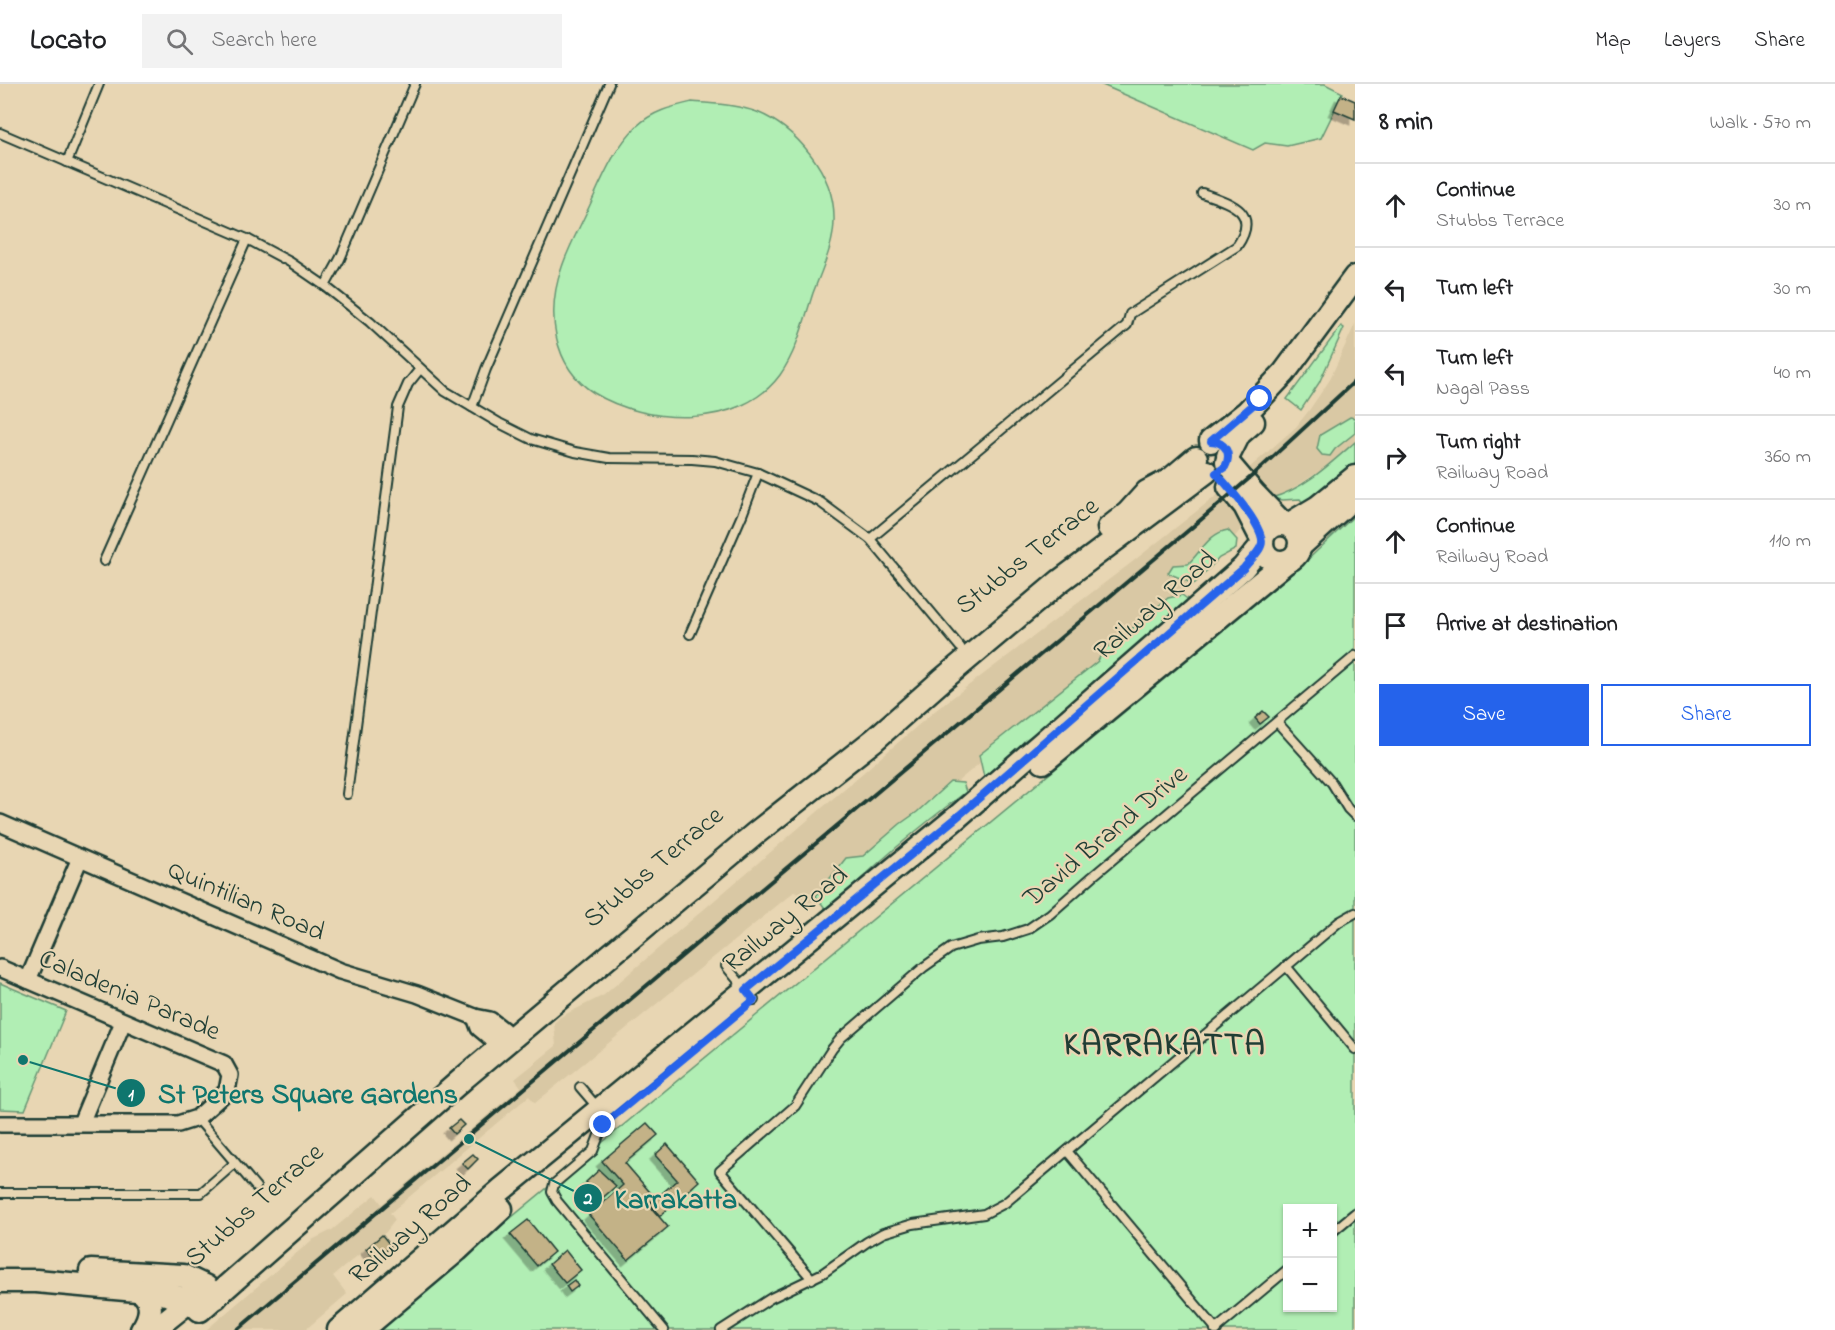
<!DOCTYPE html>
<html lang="en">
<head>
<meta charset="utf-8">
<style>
	:root { --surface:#fff; --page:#f2f2f2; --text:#202124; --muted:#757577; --line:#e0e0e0; --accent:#2563eb }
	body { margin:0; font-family:"Indie Flower",sans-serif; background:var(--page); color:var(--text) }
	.controls { position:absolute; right:18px; bottom:18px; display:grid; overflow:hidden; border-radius:0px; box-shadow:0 2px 4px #0004 }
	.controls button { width:54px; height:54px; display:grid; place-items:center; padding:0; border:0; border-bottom:2px solid var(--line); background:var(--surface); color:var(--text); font:30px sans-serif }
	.stop { position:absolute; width:18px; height:18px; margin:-14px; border:4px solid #2563eb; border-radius:50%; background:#fff }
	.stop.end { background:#2563eb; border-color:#fff; box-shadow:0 2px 6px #0008 }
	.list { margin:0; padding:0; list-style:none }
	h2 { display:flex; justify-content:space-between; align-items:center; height:78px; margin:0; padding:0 24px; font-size:26px }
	h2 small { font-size:20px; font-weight:400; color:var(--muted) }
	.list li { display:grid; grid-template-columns:39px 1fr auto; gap:18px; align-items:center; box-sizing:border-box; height:84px; padding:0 24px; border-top:2px solid var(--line) }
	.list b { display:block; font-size:22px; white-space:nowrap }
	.list p { margin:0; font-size:20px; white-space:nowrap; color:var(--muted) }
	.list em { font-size:20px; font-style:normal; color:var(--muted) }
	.actions { display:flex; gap:12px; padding:18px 24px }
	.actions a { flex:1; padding:14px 0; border:2px solid var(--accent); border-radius:0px; text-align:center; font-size:21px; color:var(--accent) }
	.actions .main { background:var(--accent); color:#fff }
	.icon { flex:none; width:33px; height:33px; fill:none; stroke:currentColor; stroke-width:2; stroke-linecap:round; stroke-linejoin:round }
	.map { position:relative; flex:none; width:1355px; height:1246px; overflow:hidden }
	header { display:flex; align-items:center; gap:36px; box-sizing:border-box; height:84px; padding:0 30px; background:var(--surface); border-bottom:2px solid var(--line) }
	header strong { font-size:28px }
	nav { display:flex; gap:33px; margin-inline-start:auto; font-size:21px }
	.search { width:420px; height:54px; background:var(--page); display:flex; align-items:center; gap:15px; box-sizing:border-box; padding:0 21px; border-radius:0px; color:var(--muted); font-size:22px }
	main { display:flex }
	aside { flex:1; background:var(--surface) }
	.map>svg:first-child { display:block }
</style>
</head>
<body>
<header>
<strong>Locato</strong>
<div class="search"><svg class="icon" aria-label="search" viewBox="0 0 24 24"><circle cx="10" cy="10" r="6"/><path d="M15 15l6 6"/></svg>Search here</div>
<nav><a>Map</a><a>Layers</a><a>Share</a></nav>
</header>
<main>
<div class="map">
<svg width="1355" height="1246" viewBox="0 0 1355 1246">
	<defs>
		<filter id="shadow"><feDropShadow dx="-5.5" dy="5.5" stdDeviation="0" flood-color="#0004"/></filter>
	</defs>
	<rect width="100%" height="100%" fill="#e8d6b3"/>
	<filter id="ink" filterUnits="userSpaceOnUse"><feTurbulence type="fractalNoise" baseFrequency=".0167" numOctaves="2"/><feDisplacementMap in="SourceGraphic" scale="12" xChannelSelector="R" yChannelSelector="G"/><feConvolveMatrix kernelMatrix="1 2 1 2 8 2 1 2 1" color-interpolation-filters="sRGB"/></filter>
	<g filter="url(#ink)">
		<g fill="#d9c8a4">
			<polygon points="1355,240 1355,358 1329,381 1298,401 1283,411 1271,414 1248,385 1296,343 1310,325 1329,297"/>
			<polygon points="1221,408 1225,410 1244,440 1241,445 1221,470 1131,553 807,823 795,807 535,1019 529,1012 390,1129 395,1136 386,1148 333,1192 347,1210 305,1246 206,1246 312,1156 332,1146 375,1111 382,1120 521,1003 515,995 556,962 554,939 560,933 604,911 936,626 1131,479"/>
		</g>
		<g fill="#b1eeb4" stroke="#689674" stroke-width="1.5" fill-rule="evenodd">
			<polygon points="1100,0 1325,0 1343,9 1321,54 1287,62 1265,59 1253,66"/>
			<path d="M692 18C713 20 736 20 757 28 796 44 834 89 834 133 835 159 822 185 813 209 804 237 797 267 780 291 740 346 646 341 594 309 552 282 546 228 562 183 569 162 580 143 589 123 602 95 614 64 637 42 653 27 671 23 692 18Z"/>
			<polygon points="1341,242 1344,244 1319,299 1301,326 1287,315"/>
			<polygon points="1350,333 1355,334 1355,349 1335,365 1330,372 1322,371 1317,365 1320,351"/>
			<path d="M1355 358V380L1330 403 1303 419 1300 415 1282 416 1271 414C1303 406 1331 379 1355 358Z"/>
			<path d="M1355 431V1246H375L1300 483ZM1288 1124H1332V1224H1288Z"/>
			<path d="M1228 446 1237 456 1236 465 1219 474 1194 500 1168 489 1173 481 1188 480C1201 468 1209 449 1228 446Z"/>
			<polygon points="1182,511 1190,517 1181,526 1160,540 1139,559 1081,612 1063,624 1048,641 1025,656 999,685 984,693 979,671 1098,577 1104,564 1114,560 1168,514"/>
			<path d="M950 698 963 699 966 708C917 744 871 784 827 827L816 812 846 774 863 772 900 740 917 728Z"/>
			<polygon points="0,899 66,927 25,1026 0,1025"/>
		</g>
		<g fill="#c3b287" stroke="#1f3d34" stroke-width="1.5" filter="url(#shadow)">
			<polygon points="1341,11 1355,17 1355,35 1334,26"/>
			<polygon points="1263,627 1269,633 1260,640 1255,634"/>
			<polygon points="459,1036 464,1041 454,1050 449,1044"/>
			<polygon points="647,1039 658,1051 625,1079 655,1114 648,1120 668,1143 628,1176 589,1131 623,1101 602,1077"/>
			<polygon points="667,1060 699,1097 660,1132 650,1120 677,1096 655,1071"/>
			<polygon points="473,1070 478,1075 468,1085 462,1079"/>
			<polygon points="599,1086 616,1102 599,1117 592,1109 594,1107 586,1098"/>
			<polygon points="528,1136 554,1168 537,1182 510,1150"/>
			<polygon points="382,1151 391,1162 376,1176 366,1165"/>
			<polygon points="565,1166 581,1186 565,1199 549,1180"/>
			<polygon points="574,1196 578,1202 570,1208 566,1202"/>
		</g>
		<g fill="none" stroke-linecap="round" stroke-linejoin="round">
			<defs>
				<g id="lane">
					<polyline points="0,49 247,155 290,178 325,202 370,238 445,307 499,339 531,355 575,368 609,374 692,375 715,377 758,389 820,418 870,455 960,563"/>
					<polyline points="67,78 99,0"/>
					<polyline points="325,202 340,175 415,0"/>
					<polyline points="472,323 486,285 609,0"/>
					<path d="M870 455 1127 241 1130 230 1237 162C1261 127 1230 119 1202 109"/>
					<polyline points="104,477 247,155"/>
					<polyline points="690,550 742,431 758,389"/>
					<polyline points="1277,638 1332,699 1348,725 1355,732"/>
					<polyline points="347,710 398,323 408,300 420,285"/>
					<polyline points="726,882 754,916"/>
					<polyline points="1286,882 1355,965"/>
					<polyline points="580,1003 598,1024"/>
					<polyline points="197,1034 256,1103"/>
					<polyline points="603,1041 593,1067 554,1100 552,1108 557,1117 664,1246"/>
					<polyline points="1067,1067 1217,1246"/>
					<polyline points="0,1109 201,1109 235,1079"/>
					<polyline points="1332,1148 1355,1129"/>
					<polyline points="812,1195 720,1087 795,1022 832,965 841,954 924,883 951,864 978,856 1003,853 1028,845 1050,830 1093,792 1355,572"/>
					<polyline points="721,1246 771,1214 823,1189 867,1158 883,1149 913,1140 984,1130 1005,1119 1339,838 1355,829"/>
					<polyline points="1215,1246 1288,1185"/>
				</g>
				<g id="street">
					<polyline points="0,739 340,887 417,910 475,933 490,936 503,946 510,956"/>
					<polyline points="0,884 224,980 230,991 227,1007 197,1034 178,1040 0,1040"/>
					<polyline points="28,896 80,774"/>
					<polyline points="475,933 479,944 502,963"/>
					<polyline points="81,1039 123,938"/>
				</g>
				<polyline id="secondary" points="154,1246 190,1217"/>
				<g id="primary">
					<polyline points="1211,357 1247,328 1284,289 1355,193"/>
					<polyline points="1228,372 1239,350 1253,338"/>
					<polyline points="1227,378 1255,411 1283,440"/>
					<polyline points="1229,403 1245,422 1262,455"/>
					<circle cx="1281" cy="459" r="19"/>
					<polyline points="1288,441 1318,423 1355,393"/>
					<polyline points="1109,444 1128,429 1147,408 1170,396 1196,374"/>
					<polyline points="1300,462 1355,412"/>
					<polyline points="1043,678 1287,477"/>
					<polyline points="91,1187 183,1192 206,1203 216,1213"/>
					<polyline points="0,1197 36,1197 159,1208 190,1217 200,1226 465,993 756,749 874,656 942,596 1060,497 1206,388"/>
					<path d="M139 1206C155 1216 151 1233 142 1246"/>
					<polyline points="339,1246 501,1106 956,734 1243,484 1262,461"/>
					<polyline points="362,1246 457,1166 501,1125"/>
				</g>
			</defs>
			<use href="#lane" stroke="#1f3d34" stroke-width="12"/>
			<use href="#street" stroke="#1f3d34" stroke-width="20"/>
			<use href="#secondary" stroke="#1f3d34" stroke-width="26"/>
			<use href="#primary" stroke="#1f3d34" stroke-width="27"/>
			<use href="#lane" stroke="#e8d6b3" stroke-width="8"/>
			<use href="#street" stroke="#e8d6b3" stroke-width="15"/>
			<use href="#secondary" stroke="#e8d6b3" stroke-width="21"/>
			<use href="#primary" stroke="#e8d6b3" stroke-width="22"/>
			<polyline stroke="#1f3d34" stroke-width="4" points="237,1246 1190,445 1252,392 1355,297"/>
		</g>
	</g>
	<g fill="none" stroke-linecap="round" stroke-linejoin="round" filter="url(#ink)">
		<path stroke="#2563eb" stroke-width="8" d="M603 1041 754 916 746 906 956 734 1244 484C1249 477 1258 470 1261 462 1269 447 1226 400 1216 389L1225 383C1232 370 1226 358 1211 357L1260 315"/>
	</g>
	<g text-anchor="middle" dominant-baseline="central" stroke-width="4.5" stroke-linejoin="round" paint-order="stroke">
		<g font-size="27" fill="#1f3d34" stroke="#e8d6b3">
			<text transform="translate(1028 473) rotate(-38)">Stubbs Terrace</text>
			<text transform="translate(1156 522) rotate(-41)">Railway Road</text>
			<text transform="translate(1106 753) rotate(-40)">David Brand Drive</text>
			<text transform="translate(654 784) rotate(-40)">Stubbs Terrace</text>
			<text transform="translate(246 818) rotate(23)">Quintilian Road</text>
			<text transform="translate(786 836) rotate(-39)">Railway Road</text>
			<text transform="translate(129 912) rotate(23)">Caladenia Parade</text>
			<text transform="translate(255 1122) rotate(-41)">Stubbs Terrace</text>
			<text transform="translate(411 1146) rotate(-41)">Railway Road</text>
		</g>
		<g font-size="33" font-weight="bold" letter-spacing="1.5" fill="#1f3d34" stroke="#e8d6b3">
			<text x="1165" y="962">KARRAKATTA</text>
		</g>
	</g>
	<path fill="none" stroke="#0f766e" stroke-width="2" d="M23 976L131 1009M469 1055L588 1114"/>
	<g fill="#0f766e" stroke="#e8d6b3" stroke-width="2">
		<circle cx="23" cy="976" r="6"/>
		<circle cx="469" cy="1055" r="6"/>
		<circle cx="131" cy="1009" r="15"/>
		<circle cx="588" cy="1114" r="15"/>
	</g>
	<g font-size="18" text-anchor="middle" font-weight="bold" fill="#fff">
		<text x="131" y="1016">1</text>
		<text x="588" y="1120">2</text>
	</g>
	<g font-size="28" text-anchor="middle" font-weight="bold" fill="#0f766e" stroke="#e8d6b3" stroke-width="4.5" stroke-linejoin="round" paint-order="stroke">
		<text x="308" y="1019">St Peters Square Gardens</text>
		<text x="676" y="1124">Karrakatta</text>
	</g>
</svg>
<div class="controls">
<button>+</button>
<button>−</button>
</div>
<div class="stop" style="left:1260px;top:315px"></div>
<div class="stop end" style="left:603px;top:1041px"></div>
</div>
<aside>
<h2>8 min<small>Walk · 570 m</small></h2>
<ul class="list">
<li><svg class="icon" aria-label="ahead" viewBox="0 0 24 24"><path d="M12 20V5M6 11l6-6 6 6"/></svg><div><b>Continue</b><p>Stubbs Terrace</p></div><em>30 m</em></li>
<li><svg class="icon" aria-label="left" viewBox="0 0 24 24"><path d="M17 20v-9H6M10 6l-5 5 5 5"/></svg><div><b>Turn left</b></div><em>30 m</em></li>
<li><svg class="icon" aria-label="left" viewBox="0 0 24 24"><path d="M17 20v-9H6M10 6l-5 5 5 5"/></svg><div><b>Turn left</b><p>Nagal Pass</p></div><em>40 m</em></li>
<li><svg class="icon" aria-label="right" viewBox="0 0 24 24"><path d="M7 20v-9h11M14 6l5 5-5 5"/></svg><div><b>Turn right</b><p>Railway Road</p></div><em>360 m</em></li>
<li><svg class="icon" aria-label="ahead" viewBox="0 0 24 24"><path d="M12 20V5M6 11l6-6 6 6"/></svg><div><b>Continue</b><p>Railway Road</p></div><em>110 m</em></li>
<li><svg class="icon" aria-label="arrive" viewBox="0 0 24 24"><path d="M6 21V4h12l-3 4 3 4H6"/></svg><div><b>Arrive at destination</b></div></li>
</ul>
<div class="actions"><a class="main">Save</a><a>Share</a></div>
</aside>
</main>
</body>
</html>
